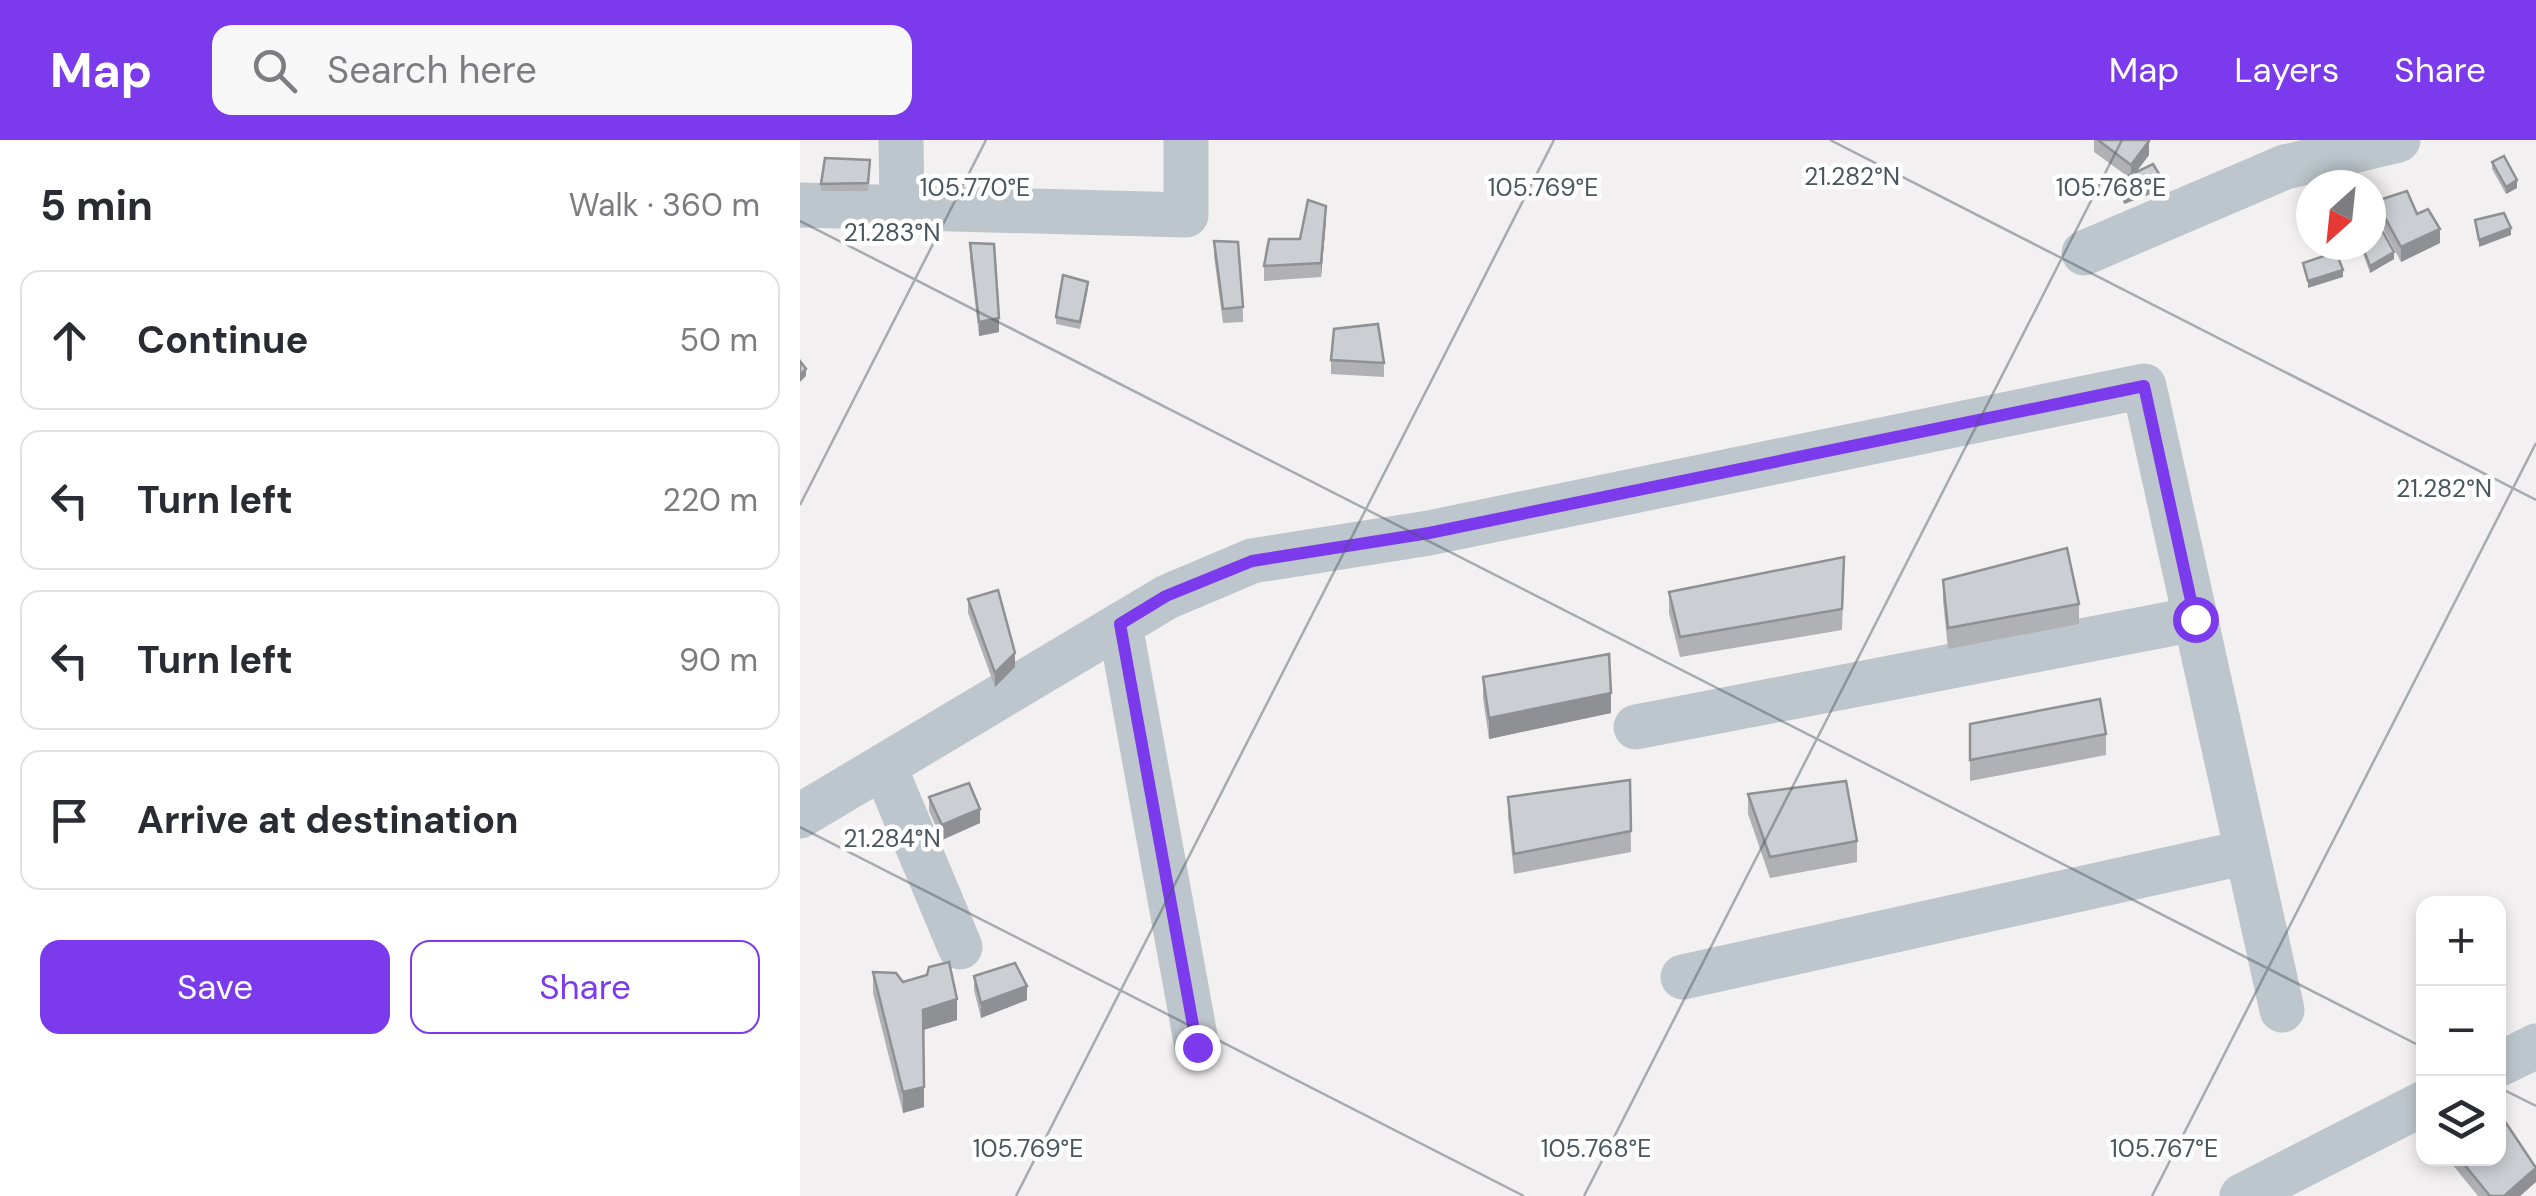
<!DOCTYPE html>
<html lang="en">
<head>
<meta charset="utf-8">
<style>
	:root { --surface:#fff; --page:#f7f7f7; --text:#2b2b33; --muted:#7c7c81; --line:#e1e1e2; --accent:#7c3aed }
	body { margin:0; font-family:"DM Sans",sans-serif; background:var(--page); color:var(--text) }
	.controls { position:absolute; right:30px; bottom:30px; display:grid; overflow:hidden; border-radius:20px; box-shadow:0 5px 15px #0003 }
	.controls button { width:90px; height:90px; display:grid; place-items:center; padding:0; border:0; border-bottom:2px solid var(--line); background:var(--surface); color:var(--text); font:50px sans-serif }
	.compass { position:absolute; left:1496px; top:30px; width:90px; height:90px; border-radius:50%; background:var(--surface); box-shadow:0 5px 15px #0003; rotate:207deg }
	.stop { position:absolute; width:30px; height:30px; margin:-22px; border:8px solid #7c3aed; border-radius:50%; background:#fff }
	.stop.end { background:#7c3aed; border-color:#fff; box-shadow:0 2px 10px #0008 }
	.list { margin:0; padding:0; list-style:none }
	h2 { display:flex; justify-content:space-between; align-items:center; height:130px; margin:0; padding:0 40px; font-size:42px }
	h2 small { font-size:32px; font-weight:400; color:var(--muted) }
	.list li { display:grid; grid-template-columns:65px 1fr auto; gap:30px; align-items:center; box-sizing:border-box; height:140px; margin:0 20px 20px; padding:0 20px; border:2px solid var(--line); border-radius:20px }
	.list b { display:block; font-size:38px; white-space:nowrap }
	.list em { font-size:32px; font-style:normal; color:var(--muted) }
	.actions { display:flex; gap:20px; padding:30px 40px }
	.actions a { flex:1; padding:22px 0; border:2px solid var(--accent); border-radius:20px; text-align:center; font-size:35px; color:var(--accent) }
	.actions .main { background:var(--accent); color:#fff }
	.icon { flex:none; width:55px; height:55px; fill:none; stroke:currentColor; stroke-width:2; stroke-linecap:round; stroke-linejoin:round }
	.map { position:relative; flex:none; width:1736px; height:1056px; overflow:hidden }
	header { display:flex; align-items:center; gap:60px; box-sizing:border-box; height:140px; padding:0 50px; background:var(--accent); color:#fff }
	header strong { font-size:48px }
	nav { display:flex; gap:55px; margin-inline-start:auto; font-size:35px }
	.search { width:700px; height:90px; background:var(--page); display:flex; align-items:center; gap:25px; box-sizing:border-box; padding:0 35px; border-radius:20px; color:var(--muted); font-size:38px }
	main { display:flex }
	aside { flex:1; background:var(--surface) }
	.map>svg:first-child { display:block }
</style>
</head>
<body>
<header>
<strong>Map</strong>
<div class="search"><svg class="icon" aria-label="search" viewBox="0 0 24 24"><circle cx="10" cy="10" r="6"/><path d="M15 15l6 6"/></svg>Search here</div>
<nav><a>Map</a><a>Layers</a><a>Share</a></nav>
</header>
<main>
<aside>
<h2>5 min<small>Walk · 360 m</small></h2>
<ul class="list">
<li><svg class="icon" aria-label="ahead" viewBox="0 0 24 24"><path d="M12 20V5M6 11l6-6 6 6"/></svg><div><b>Continue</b></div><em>50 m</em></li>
<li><svg class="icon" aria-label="left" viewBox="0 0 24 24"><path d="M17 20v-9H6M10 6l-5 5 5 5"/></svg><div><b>Turn left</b></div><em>220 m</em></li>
<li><svg class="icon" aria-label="left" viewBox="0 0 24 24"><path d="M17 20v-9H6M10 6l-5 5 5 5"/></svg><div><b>Turn left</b></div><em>90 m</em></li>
<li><svg class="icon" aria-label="arrive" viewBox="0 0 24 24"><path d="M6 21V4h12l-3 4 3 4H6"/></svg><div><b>Arrive at destination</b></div></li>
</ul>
<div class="actions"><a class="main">Save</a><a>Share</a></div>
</aside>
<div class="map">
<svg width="1736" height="1056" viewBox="0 0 1736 1056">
	<rect width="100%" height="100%" fill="#f3f0f1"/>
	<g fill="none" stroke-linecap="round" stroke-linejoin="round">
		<g stroke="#bdc6cc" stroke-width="45">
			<polyline points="101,0 102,68"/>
			<polyline points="0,65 386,75 386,0"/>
			<polyline points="1284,113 1485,27 1598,0"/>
			<polyline points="320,485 397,907"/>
			<polyline points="836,587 1395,479"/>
			<polyline points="84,626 160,807"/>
			<polyline points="0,676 367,457 452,421 629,393 1344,246 1482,870"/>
			<polyline points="883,837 1447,712"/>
			<polyline points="1698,925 1736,906"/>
			<polyline points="1442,1056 1624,963"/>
		</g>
	</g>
	<g fill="#afb1b5">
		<polygon points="1294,0 1348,0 1349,15 1336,32 1364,49 1324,64 1317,48 1317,41 1327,36 1294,12"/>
		<polygon points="70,20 68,51 21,51 21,44"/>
		<polygon points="1692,22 1717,48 1706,54 1692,29"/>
		<polygon points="1576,61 1617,74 1640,103 1601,122 1576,75"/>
		<polygon points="526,80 521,137 464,141 464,126"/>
		<polygon points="414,101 443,167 443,182 423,183 414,116"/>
		<polygon points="170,103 199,192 179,196 170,118"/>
		<polygon points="1560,105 1571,105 1594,119 1570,133"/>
		<polygon points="288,149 280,189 256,184 256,177"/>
		<polygon points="531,220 584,223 584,237 531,234"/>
		<polygon points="1044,437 1042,490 880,517 869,473 869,452"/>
		<polygon points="1143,440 1279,464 1279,484 1148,509 1143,461"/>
		<polygon points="168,459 215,527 195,547 168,473"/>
		<polygon points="683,537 811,573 689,599 683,558"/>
		<polygon points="1170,584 1306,594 1306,615 1170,641"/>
		<polygon points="830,640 831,712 714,734 708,677 708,657"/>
		<polygon points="948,654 1057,701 1057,722 970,738 948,674"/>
		<polygon points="129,657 180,683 142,700 129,671"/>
		<polygon points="73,832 157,880 123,890 124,967 103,973 73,853"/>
		<polygon points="174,836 227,860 181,878 174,850"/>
		<polygon points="1647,1018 1698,1018 1736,1042 1720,1056 1678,1056"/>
	</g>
	<g fill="#8e9094">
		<polygon points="1349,1 1349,15 1331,39 1331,25"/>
		<polygon points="1717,40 1717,48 1706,54 1706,47"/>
		<polygon points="1364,42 1364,49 1324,64 1324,56"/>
		<polygon points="526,66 526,80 521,137 521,123"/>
		<polygon points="1711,88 1711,95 1679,107 1679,100"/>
		<polygon points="1640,89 1640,103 1601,122 1601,107"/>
		<polygon points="1594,112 1594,119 1570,133 1570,126"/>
		<polygon points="1543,130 1543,137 1508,148 1508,141"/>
		<polygon points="199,178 199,192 179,196 179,182"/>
		<polygon points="6,229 6,236 0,242 0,235"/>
		<polygon points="215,513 215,527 195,547 195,533"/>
		<polygon points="811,553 811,573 689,599 689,578"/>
		<polygon points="180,669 180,683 142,700 142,685"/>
		<polygon points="227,846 227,860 181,878 181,863"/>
		<polygon points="157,859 157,880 123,890 123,870"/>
		<polygon points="124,947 124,967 103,973 103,952"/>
		<polygon points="1736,1028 1736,1042 1720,1056 1704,1056"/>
	</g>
	<g fill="#cbced3" stroke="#8e9094" stroke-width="2.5">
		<polygon points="1298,0 1348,0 1349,1 1331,25"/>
		<polygon points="1704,16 1717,40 1706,47 1692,22"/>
		<polygon points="25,18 70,20 68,43 21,44"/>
		<polygon points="1353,24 1364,42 1324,56 1317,41"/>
		<polygon points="1607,51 1617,74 1628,69 1640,89 1601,107 1576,61"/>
		<polygon points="508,60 526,66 521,123 464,126 469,99 500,99"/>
		<polygon points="1704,73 1711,88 1679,100 1675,80"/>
		<polygon points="1583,92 1594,112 1570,126 1562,105 1571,105 1571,97"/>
		<polygon points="414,101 438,102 443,167 423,169"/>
		<polygon points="170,103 194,104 199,178 179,182"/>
		<polygon points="1536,112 1543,130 1508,141 1503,123"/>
		<polygon points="263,135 288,142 280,182 256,177"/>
		<polygon points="578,184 584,223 531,220 534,189"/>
		<polygon points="0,221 6,229 0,235"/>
		<polygon points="1267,408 1279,464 1148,488 1143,440"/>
		<polygon points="1044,417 1042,469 880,497 869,452"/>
		<polygon points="198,450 215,513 195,533 168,459"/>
		<polygon points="809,514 811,553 689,578 683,537"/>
		<polygon points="1300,559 1306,594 1170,620 1170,584"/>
		<polygon points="830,640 831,691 714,714 708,657"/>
		<polygon points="1046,641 1057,701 970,717 948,654"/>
		<polygon points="169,643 180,669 142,685 129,657"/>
		<polygon points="149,822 157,859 123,870 124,947 103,952 73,832 96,833 103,842 127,835 129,827"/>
		<polygon points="215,823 227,846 181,863 174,836"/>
		<polygon points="1698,971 1736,1028 1704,1056 1690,1056 1659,1018 1698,1018"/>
	</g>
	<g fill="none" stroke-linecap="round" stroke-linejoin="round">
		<polyline stroke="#7c3aed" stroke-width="12" points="397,907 320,484 366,456 452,421 629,393 1344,246 1395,479"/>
	</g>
	<path fill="none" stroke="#49565d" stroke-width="2.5" stroke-opacity="0.45" d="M1030 0 1736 360M0 81 1624 908M0 365 186 0M0 687 724 1056M1698 947 1736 966M216 1056 754 0M784 1056 1322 0M1352 1056 1736 303"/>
	<g font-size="25" text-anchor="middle" fill="#49565d" stroke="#fff" stroke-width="9" stroke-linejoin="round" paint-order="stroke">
		<text x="1052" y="45">21.282°N</text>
		<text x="175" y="56">105.770°E</text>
		<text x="743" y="56">105.769°E</text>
		<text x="1311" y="56">105.768°E</text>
		<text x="92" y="101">21.283°N</text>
		<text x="1644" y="357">21.282°N</text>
		<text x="92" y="707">21.284°N</text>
		<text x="228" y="1017">105.769°E</text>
		<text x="796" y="1017">105.768°E</text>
		<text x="1364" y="1017">105.767°E</text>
	</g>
</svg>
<div class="controls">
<button>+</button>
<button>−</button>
<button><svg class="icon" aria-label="layers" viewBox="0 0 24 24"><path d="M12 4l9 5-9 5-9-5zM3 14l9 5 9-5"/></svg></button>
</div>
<svg class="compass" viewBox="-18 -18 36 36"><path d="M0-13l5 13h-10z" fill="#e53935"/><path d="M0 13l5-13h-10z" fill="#7c7c81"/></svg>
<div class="stop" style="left:1395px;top:479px"></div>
<div class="stop end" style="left:397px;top:907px"></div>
</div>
</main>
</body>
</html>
